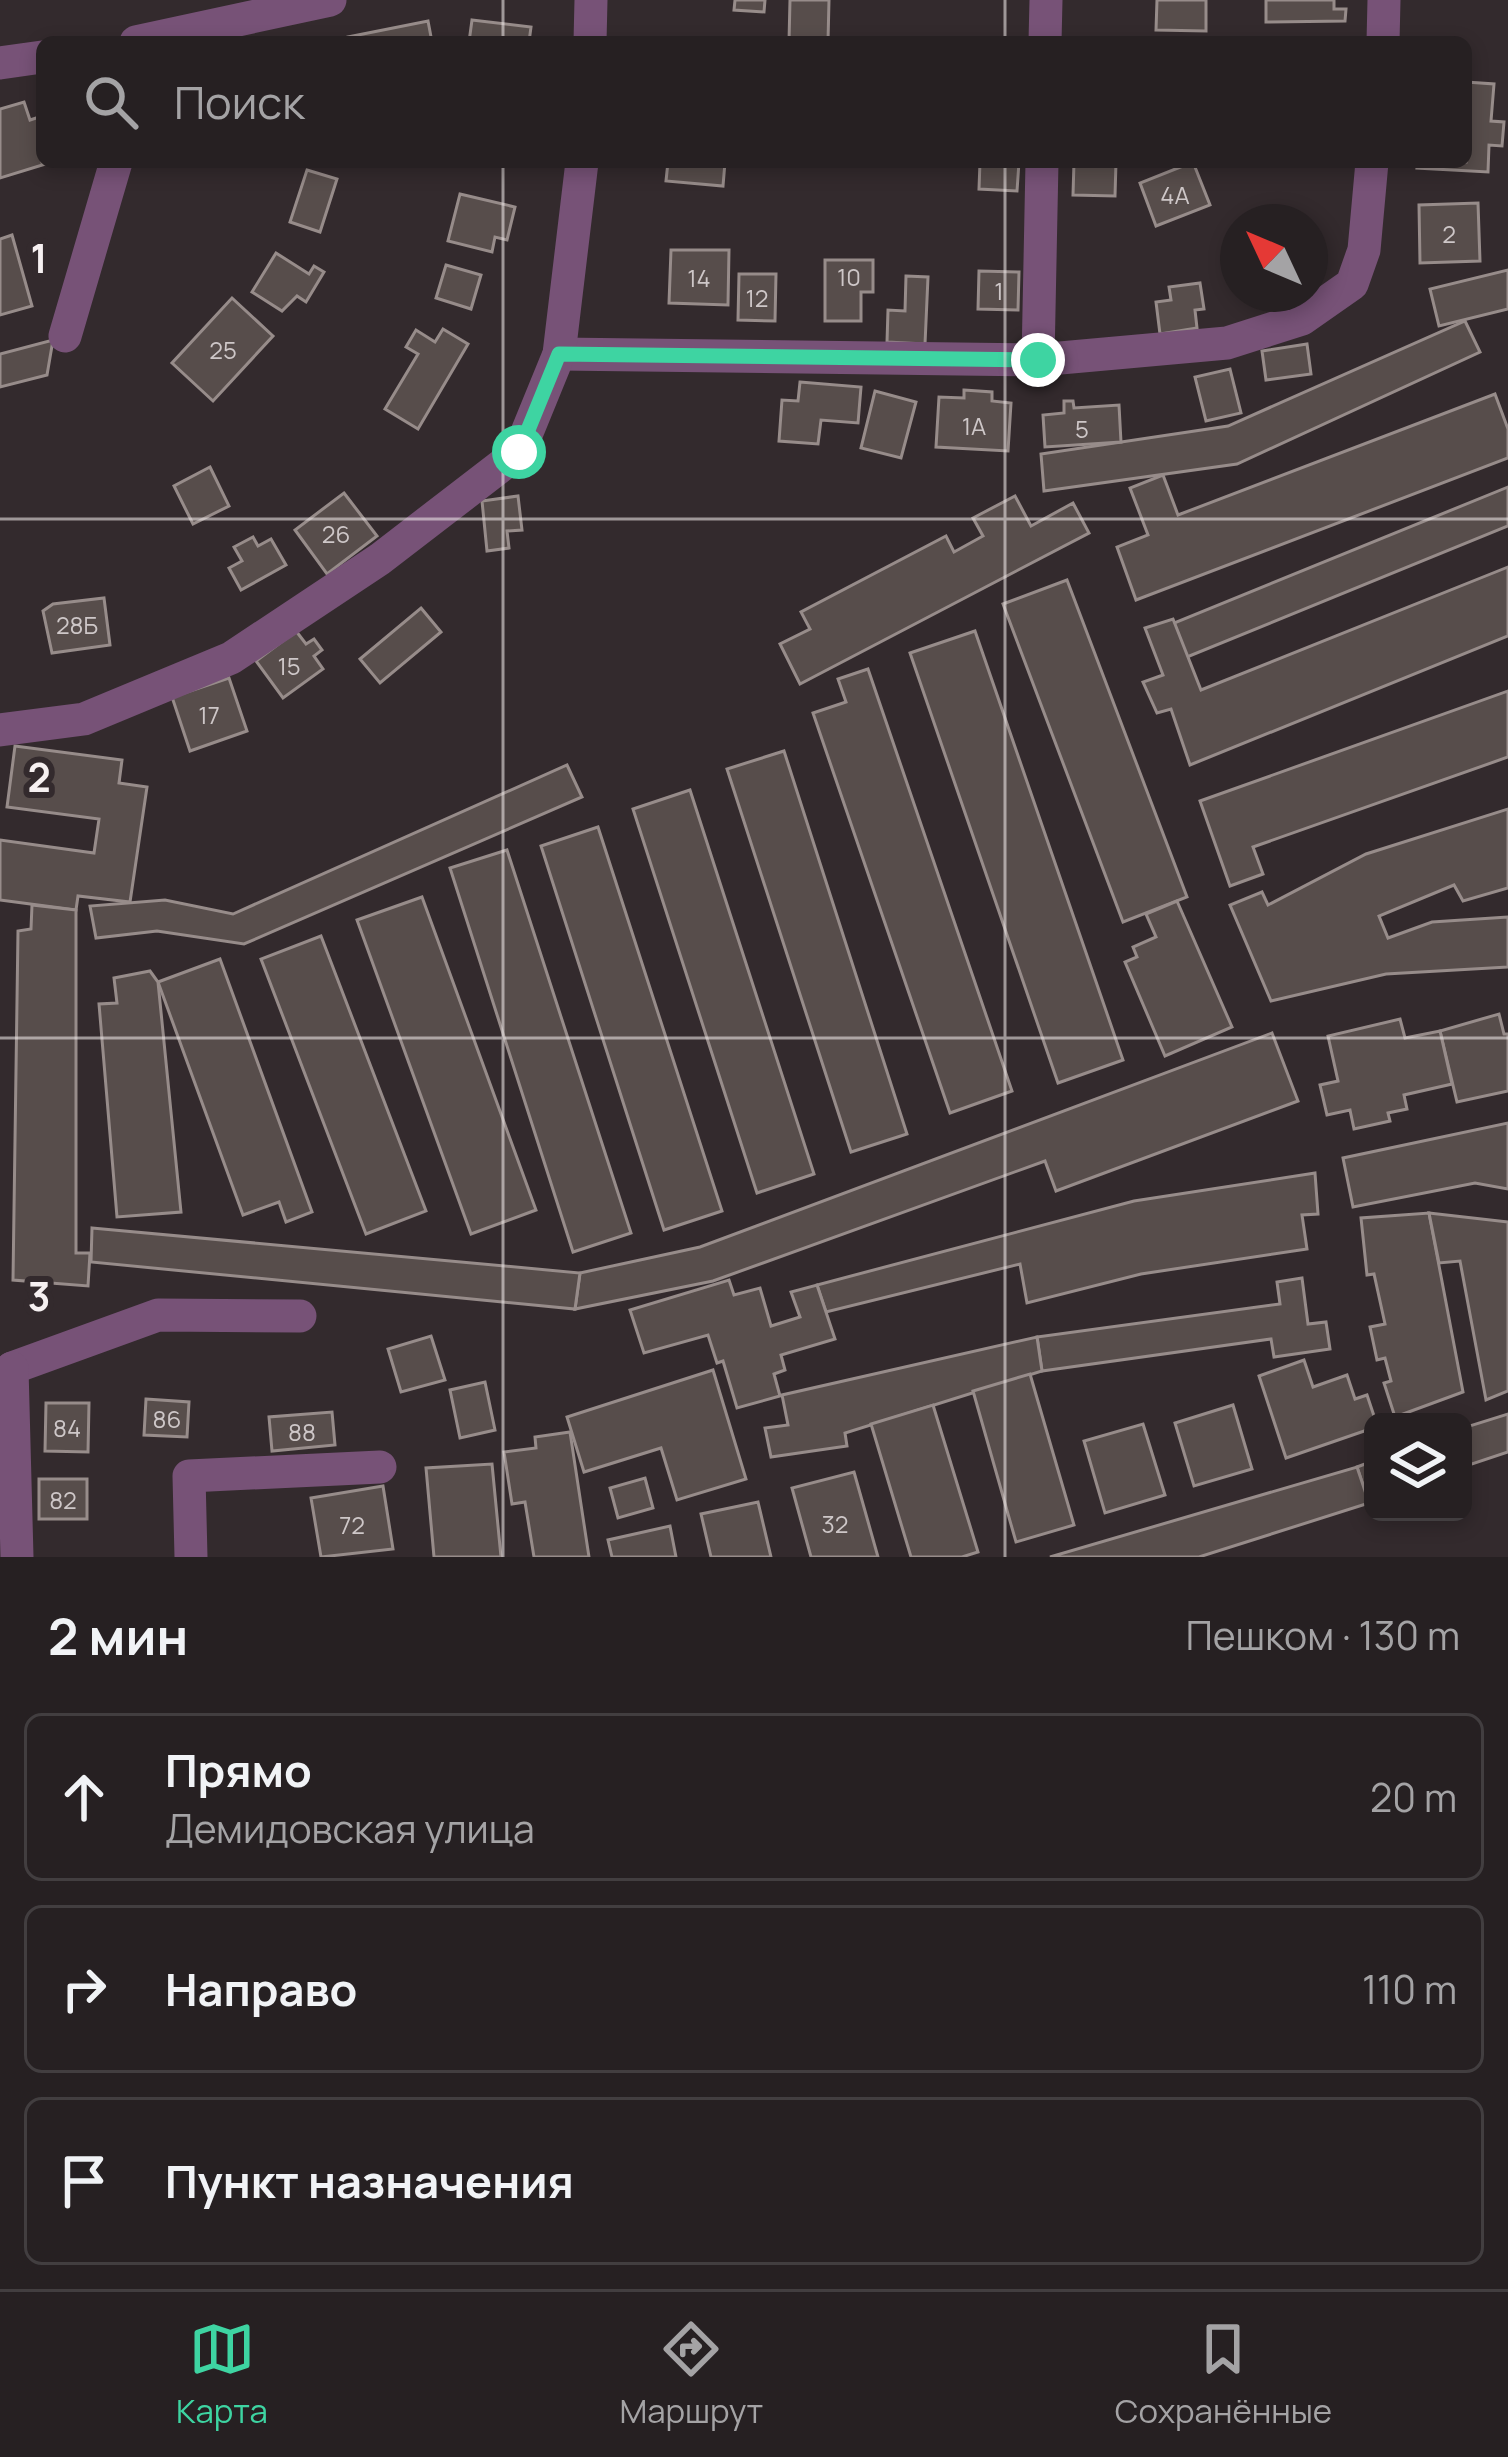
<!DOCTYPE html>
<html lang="ru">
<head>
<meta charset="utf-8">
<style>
	:root { --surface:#262022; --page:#322d2f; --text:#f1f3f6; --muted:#a4a3a5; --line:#423e40; --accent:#3ed4a2 }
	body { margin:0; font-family:Manrope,sans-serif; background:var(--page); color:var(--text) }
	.controls { position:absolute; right:36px; bottom:36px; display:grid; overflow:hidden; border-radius:18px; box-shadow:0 6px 18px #0003 }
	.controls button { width:108px; height:108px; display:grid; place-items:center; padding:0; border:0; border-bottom:3px solid var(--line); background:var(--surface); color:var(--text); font:60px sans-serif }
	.compass { position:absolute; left:1220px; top:204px; width:108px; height:108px; border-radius:50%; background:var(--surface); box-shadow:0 6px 18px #0003; rotate:314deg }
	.stop { position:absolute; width:36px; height:36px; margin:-27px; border:9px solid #3ed4a2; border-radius:50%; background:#fff }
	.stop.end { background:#3ed4a2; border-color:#fff; box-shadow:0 3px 12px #0008 }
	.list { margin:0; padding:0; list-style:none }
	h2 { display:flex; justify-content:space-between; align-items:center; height:156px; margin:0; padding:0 48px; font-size:51px }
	h2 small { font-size:39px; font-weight:400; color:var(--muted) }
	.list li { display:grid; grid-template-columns:78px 1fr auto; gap:36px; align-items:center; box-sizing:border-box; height:168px; margin:0 24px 24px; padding:0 24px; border:3px solid var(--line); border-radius:18px }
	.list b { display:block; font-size:45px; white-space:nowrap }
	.list p { margin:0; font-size:39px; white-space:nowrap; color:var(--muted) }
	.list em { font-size:39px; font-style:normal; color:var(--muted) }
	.icon { flex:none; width:66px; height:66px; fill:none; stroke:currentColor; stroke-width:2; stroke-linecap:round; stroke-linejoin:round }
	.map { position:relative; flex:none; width:1508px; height:1557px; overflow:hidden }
	.search { position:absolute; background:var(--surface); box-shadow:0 6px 18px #0003; left:36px; right:36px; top:36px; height:132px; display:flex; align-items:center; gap:30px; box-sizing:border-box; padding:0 42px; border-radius:18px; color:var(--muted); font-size:45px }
	.sheet { height:732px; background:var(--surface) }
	nav { display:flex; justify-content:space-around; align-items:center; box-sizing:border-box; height:168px; border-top:3px solid var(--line); background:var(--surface); font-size:33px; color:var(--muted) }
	nav a { display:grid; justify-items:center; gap:6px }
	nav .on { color:var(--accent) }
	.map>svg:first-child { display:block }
</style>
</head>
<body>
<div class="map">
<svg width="1508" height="1557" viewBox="0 0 1508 1557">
	<rect width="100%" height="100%" fill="#332a2d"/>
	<g fill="#574d4b" stroke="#978c8a" stroke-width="3">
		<polygon points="735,0 765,0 764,12 734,10"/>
		<polygon points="790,0 829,0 828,42 789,42"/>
		<polygon points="1157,0 1206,0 1206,31 1156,30"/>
		<polygon points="1266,0 1334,0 1334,9 1346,9 1345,21 1266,22"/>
		<polygon points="472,20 531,27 529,42 469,42"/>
		<polygon points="428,21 432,42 349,42 348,37"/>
		<polygon points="1466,82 1494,84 1491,121 1504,122 1502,146 1489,145 1488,172 1417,168 1418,162 1466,162"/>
		<polygon points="24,102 30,120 42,116 42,162 52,162 0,178 0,109"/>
		<polygon points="668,162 725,162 723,186 666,181"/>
		<polygon points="980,162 1019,162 1017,191 979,189"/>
		<polygon points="1074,162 1116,162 1115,196 1073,195"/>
		<polygon points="1193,162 1210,205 1156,226 1140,183"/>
		<polygon points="307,170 337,179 320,232 290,222"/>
		<polygon points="460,194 515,207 507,240 495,237 492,252 448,241"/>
		<polygon points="1478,203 1480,261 1420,263 1419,205"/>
		<polygon points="12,235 32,306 0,315 0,239"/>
		<polygon points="671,250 729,250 728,305 669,303"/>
		<polygon points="276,253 309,274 314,266 324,272 306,302 297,296 282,311 252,292"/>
		<polygon points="825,260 873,260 873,292 861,292 861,321 825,321"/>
		<polygon points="446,265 481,275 471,309 436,298"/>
		<polygon points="1508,270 1508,309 1439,326 1430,289"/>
		<polygon points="979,271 1019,272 1018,310 978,309"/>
		<polygon points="739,274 776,274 775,321 738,320"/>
		<polygon points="906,276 928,277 925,344 887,342 888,310 905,311"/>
		<polygon points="1200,283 1204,309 1195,310 1197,328 1160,334 1156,302 1171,300 1169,287"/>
		<polygon points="1257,294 1290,294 1291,298 1260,306"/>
		<polygon points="232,298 273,336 213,401 172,363"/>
		<polygon points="1465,321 1480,352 1237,464 1044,491 1041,454 1228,426"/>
		<polygon points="443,329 468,344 418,429 385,409 418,354 406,347 416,330 435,342"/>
		<polygon points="53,340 47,375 0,387 0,354"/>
		<polygon points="1307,344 1311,374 1266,380 1262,351"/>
		<polygon points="1230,369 1241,413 1206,421 1195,377"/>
		<polygon points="800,382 861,387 858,423 821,420 818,444 779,441 782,400 798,401"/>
		<polygon points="964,390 992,392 992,401 1011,403 1008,451 936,447 939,397 964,398"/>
		<polygon points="875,391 916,402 901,458 861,448"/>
		<polygon points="1495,394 1508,429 1508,458 1136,600 1117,547 1148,535 1130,488 1163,475 1178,515"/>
		<polygon points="1064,401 1073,401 1074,408 1119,405 1121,442 1045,447 1043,415 1064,413"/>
		<polygon points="210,467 229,506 193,524 174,486"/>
		<polygon points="1508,487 1508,526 1187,657 1174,623"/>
		<polygon points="344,493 377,536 327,574 295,530"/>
		<polygon points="518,496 522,530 507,531 509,548 487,551 482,501"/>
		<polygon points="1015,496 1031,526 1073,503 1089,533 800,684 780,644 810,629 801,612 946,536 954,552 983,536 973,518"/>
		<polygon points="253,537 258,546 271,539 286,565 241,590 229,568 242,561 234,547"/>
		<polygon points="1508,567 1508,636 1190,765 1171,709 1157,713 1143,682 1163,675 1145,628 1173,619 1201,690"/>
		<polygon points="1067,580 1187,897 1123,922 1003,604"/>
		<polygon points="104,598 110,645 52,653 43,611 53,604"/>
		<polygon points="421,608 441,632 380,683 360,659"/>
		<polygon points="296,631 306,644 314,639 322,650 314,656 323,669 283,698 256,661"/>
		<polygon points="975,631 1123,1060 1058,1083 910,653"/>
		<polygon points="868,669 1012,1091 950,1113 813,713 846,702 838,679"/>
		<polygon points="229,678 247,731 190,751 172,697"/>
		<polygon points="1508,691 1508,757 1253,847 1263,874 1230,886 1200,801"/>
		<polygon points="15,746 122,760 119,783 147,787 130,902 78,896 76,910 0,900 0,840 94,853 99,819 7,807"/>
		<polygon points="784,751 907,1134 851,1152 727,769"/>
		<polygon points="567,765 582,797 244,944 157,931 96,938 90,906 165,900 233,914"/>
		<polygon points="690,790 814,1174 757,1193 633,809"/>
		<polygon points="1508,809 1508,888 1463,901 1454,885 1379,916 1388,938 1432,922 1508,917 1508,967 1386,974 1271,1001 1230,905 1262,892 1268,905 1366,854"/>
		<polygon points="598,827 722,1211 664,1230 541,846"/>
		<polygon points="507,850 631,1233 573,1252 450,868"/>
		<polygon points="422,897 536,1210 471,1234 357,920"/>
		<polygon points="1177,901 1232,1027 1165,1056 1125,962 1137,957 1133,947 1156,937 1146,914"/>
		<polygon points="32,905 76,910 76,1253 90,1253 88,1286 13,1280 18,931 31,929"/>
		<polygon points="321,936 426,1211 366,1234 261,959"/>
		<polygon points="220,959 312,1212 286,1222 279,1202 243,1215 158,982"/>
		<polygon points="150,971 158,982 181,1212 117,1217 99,1004 117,1003 114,978"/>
		<polygon points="1499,1014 1504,1034 1508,1034 1508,1091 1457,1102 1440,1031"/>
		<polygon points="1400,1019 1405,1038 1440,1031 1452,1084 1404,1095 1407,1109 1388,1113 1390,1121 1354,1129 1350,1110 1327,1115 1320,1085 1338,1081 1328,1036"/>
		<polygon points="1272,1033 1298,1101 1056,1191 1045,1161 713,1281 575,1309 580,1273 700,1247"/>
		<polygon points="1508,1123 1508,1189 1475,1183 1353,1207 1343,1158"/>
		<polygon points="1315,1173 1318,1214 1302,1215 1307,1249 1141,1274 1027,1303 1020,1264 826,1312 817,1285 1134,1201"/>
		<polygon points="1429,1213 1463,1392 1395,1417 1384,1383 1391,1381 1385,1358 1377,1360 1370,1327 1385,1324 1374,1274 1367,1275 1361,1218"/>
		<polygon points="1429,1213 1508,1222 1508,1391 1486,1400 1460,1261 1439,1263"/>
		<polygon points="92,1228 580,1273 575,1309 91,1262"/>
		<polygon points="1302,1278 1308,1324 1326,1322 1330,1349 1274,1357 1271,1339 1042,1371 1037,1337 1280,1304 1277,1282"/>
		<polygon points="729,1280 734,1295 760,1288 771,1326 800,1317 791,1292 817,1285 835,1339 781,1355 785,1370 774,1374 780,1396 737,1408 723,1361 717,1363 708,1335 644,1353 630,1310"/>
		<polygon points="431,1336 445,1380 401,1392 388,1349"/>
		<polygon points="1037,1337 1042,1371 845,1433 847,1446 771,1457 765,1428 788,1425 782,1395"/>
		<polygon points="1304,1360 1313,1387 1347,1375 1355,1399 1367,1395 1376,1422 1373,1428 1286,1458 1259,1376"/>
		<polygon points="713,1370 746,1479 677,1500 661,1448 584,1472 567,1417"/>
		<polygon points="1030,1374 1074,1525 1016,1542 973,1391"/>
		<polygon points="485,1382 495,1430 460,1438 450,1390"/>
		<polygon points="146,1399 189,1402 187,1437 144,1435"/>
		<polygon points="46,1403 89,1403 88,1452 45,1451"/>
		<polygon points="933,1405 978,1552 962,1557 911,1557 871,1424"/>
		<polygon points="1233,1405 1252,1469 1194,1486 1175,1423"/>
		<polygon points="332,1412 335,1445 272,1451 269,1417"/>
		<polygon points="1508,1414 1508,1452 1463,1467 1463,1428"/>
		<polygon points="1143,1424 1165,1495 1105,1513 1084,1441"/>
		<polygon points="570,1432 589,1557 534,1557 525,1502 512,1504 504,1452 536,1448 535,1437"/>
		<polygon points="1373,1461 1373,1501 1369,1503 1357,1467"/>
		<polygon points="492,1464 501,1557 434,1557 426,1468"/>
		<polygon points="1357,1467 1369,1503 1199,1557 1050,1557"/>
		<polygon points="854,1472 878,1557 811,1557 792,1488"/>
		<polygon points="645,1478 653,1508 618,1518 610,1488"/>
		<rect x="39" y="1479" width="48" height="40"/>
		<polygon points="383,1486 393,1549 321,1557 311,1498"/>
		<polygon points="758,1502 771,1557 711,1557 701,1514"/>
		<polygon points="670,1526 676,1557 612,1557 608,1540"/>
	</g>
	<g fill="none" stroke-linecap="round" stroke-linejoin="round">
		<g stroke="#775277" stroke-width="33">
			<polyline points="136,42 330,0"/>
			<polyline points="590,42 591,0"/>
			<polyline points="1045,42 1046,0"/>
			<polyline points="1383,42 1384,0"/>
			<polyline points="0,63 42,57"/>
			<polyline points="65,336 116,162"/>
			<polyline points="559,354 1038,360 1227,343 1302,319 1352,284 1364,250 1372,162"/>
			<polyline points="1038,360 1042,162"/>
			<polyline points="0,730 84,719 231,658 380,559 519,452 559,354 582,162"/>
			<polyline points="12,1368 158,1315 300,1316"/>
			<polyline points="12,1368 17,1557"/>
			<polyline points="191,1557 189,1476 380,1467"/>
		</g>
	</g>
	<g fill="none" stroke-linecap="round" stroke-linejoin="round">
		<polyline stroke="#3ed4a2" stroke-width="15" points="519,452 559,354 1038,360"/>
	</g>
	<path fill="none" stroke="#f6f0f1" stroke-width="3" stroke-opacity="0.55" d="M503 0V42M1005 0V42M503 162V1557M1005 162V1557M0 519H1508M0 1038H1508"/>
	<g text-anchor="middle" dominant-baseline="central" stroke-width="12" stroke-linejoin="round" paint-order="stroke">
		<g font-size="24" fill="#cec7c8">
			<text x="1175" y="194">4А</text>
			<text x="1449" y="233">2</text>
			<text x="849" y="276">10</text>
			<text x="699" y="277">14</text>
			<text x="999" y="290">1</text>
			<text x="757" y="297">12</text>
			<text x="223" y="349">25</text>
			<text x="974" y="425">1А</text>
			<text x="1082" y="428">5</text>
			<text x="336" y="533">26</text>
			<text x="77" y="624">28Б</text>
			<text x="289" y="665">15</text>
			<text x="209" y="714">17</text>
			<text x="167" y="1418">86</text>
			<text x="67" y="1427">84</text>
			<text x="302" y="1431">88</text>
			<text x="63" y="1499">82</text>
			<text x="835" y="1523">32</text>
			<text x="352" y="1524">72</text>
		</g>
	</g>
	<g font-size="39" text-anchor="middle" font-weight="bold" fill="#f6f0f1" stroke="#332a2d" stroke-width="12" stroke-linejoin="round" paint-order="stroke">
		<text x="39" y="273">1</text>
		<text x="39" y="792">2</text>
		<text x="39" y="1311">3</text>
	</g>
</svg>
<div class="controls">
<button><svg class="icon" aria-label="layers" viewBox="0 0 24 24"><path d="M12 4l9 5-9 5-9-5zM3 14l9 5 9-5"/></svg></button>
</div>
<svg class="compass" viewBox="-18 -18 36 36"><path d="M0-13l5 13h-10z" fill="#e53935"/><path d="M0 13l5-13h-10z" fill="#a4a3a5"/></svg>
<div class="stop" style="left:519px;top:452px"></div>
<div class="stop end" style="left:1038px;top:360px"></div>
<div class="search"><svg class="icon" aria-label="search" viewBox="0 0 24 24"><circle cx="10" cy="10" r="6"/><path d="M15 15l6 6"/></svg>Поиск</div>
</div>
<section class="sheet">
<h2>2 мин<small>Пешком · 130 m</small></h2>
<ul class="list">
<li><svg class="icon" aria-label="ahead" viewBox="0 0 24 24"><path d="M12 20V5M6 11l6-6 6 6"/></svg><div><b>Прямо</b><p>Демидовская улица</p></div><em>20 m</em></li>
<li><svg class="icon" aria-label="right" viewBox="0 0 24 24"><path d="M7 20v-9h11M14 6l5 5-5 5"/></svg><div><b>Направо</b></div><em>110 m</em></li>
<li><svg class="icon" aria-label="arrive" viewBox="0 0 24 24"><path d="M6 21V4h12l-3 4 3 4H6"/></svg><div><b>Пункт назначения</b></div></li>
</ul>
</section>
<nav>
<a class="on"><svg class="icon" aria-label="map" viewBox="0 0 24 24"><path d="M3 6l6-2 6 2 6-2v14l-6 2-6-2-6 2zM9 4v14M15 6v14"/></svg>Карта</a>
<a><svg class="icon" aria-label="directions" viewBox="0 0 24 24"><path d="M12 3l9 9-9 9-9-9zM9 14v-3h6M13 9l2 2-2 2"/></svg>Маршрут</a>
<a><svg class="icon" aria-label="saved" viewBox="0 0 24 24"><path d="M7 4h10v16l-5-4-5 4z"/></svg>Сохранённые</a>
</nav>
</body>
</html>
